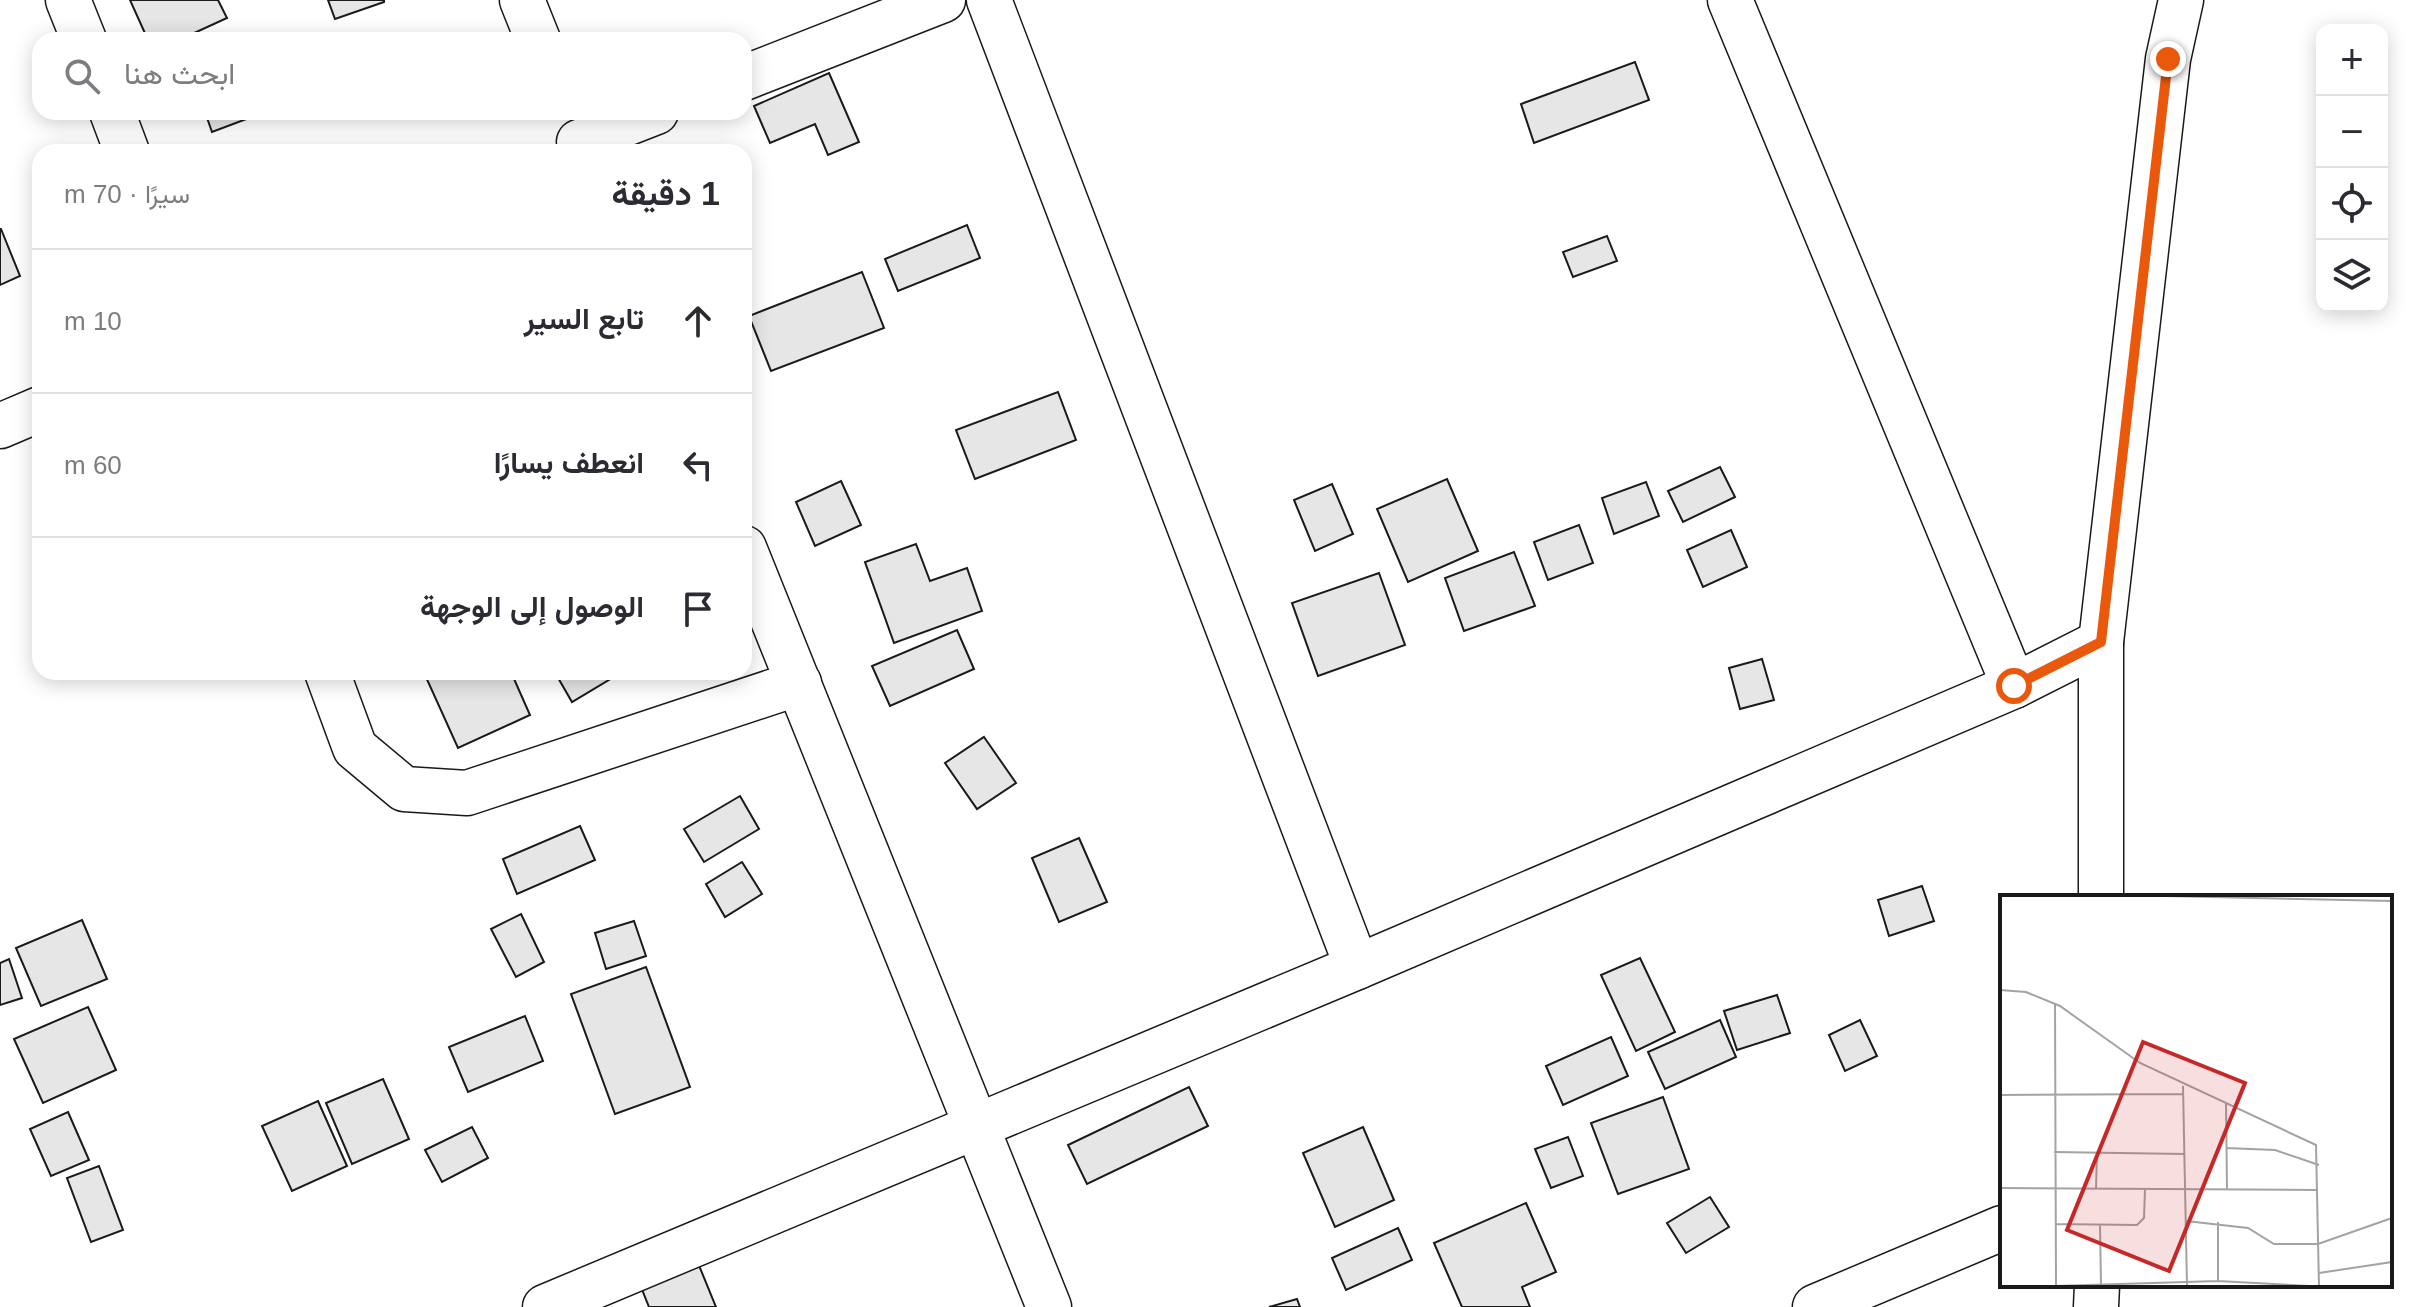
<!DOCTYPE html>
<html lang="ar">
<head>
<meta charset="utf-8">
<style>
	:root { --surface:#fff; --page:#f2f2f3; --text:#2b2b33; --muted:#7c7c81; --line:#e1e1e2 }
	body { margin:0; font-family:Arial,Vazirmatn,sans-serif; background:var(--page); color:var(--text); direction:rtl }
	.controls { position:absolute; right:24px; top:24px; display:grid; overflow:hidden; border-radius:16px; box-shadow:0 4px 20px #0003 }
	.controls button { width:72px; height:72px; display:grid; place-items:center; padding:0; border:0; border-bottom:2px solid var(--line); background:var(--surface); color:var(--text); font:40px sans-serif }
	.stop { position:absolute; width:24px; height:24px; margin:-18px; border:6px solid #ea580c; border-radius:50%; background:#fff }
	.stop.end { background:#ea580c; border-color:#fff; box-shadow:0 2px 8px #0008 }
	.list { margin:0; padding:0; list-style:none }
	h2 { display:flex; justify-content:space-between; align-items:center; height:104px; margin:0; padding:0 32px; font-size:34px }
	h2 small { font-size:26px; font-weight:400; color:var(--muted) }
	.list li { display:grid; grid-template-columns:52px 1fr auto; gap:24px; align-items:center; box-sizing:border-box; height:144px; padding:0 32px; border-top:2px solid var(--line) }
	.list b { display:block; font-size:30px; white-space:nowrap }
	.list em { font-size:26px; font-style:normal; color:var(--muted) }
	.icon { flex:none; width:44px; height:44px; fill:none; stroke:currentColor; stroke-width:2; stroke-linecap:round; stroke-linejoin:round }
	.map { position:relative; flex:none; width:2412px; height:1307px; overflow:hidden; direction:ltr }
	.search { position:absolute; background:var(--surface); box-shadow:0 4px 20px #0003; left:32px; top:32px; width:720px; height:88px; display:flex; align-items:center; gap:20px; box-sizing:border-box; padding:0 28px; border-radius:24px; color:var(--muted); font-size:30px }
	.panel { position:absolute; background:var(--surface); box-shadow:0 4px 20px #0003; left:32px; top:144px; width:720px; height:536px; border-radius:24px; direction:rtl }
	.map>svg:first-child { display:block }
</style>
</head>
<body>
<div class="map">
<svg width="2412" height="1307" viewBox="0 0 2412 1307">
	<rect width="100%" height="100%" fill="#fff"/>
	<g fill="#e6e6e6" stroke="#1a1a1a" stroke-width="2">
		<polygon points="130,0 218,0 227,18 179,40 148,40"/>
		<polygon points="328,0 384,0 384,2 335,19"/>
		<polygon points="1635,62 1649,100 1534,143 1521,104"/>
		<polygon points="829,73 859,142 828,155 815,124 770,143 754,106"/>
		<polygon points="205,112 265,112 212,132"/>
		<polygon points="967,225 980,258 898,291 885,259"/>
		<polygon points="1,229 20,276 0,285 0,229"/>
		<polygon points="1607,236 1617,261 1573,277 1563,252"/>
		<polygon points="862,272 884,328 771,371 749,316"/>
		<polygon points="1058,392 1076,440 975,479 956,430"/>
		<polygon points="1720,467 1735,497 1683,522 1668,491"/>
		<polygon points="1447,479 1478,551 1408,582 1377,509"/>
		<polygon points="841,481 861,525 815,546 796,502"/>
		<polygon points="1646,482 1659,516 1614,534 1602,498"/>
		<polygon points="1332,484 1353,534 1315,551 1294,500"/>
		<polygon points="1579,525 1593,563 1548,580 1534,542"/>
		<polygon points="1731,530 1747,567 1703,587 1687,550"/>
		<polygon points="916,544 930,581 967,568 982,611 894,643 865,562"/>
		<polygon points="1514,552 1535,606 1464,631 1445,578"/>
		<polygon points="1379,573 1405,645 1318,676 1292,603"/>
		<polygon points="957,630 974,669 890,706 872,666"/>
		<polygon points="1762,659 1774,700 1740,709 1729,668"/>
		<polygon points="431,672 511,672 530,715 458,748 425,675"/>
		<polygon points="563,672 622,672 572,702 557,676"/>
		<polygon points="984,737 1016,783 977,809 945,763"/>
		<polygon points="740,796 759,829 704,862 684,829"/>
		<polygon points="580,826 595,860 517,894 503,859"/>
		<polygon points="1079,838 1107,902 1059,922 1032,858"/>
		<polygon points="742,862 762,894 725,917 706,884"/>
		<polygon points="1922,886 1934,921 1889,936 1878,900"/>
		<polygon points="521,914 544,962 516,977 491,929"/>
		<polygon points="82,920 107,979 41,1006 16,948"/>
		<polygon points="634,921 646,956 606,969 595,933"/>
		<polygon points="1640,958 1675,1032 1636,1051 1601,975"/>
		<polygon points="9,959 22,998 0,1005 0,963"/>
		<polygon points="646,967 690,1087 615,1114 571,994"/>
		<polygon points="1777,995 1790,1033 1737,1050 1724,1011"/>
		<polygon points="88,1007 116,1070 43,1103 14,1039"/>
		<polygon points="525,1016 543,1061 468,1092 449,1047"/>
		<polygon points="1720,1020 1736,1057 1665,1089 1648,1052"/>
		<polygon points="1860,1020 1877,1056 1845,1071 1829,1035"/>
		<polygon points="1611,1037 1628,1076 1563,1105 1546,1066"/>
		<polygon points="383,1079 409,1139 352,1164 326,1103"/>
		<polygon points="1189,1087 1208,1126 1087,1184 1068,1145"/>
		<polygon points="1663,1097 1689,1169 1618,1194 1591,1123"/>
		<polygon points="318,1101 347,1166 292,1191 262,1126"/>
		<polygon points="68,1112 89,1160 51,1176 30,1129"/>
		<polygon points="472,1127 488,1158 442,1182 425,1150"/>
		<polygon points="1363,1127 1394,1200 1335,1227 1303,1153"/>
		<polygon points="1568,1137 1583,1176 1551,1188 1535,1149"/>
		<polygon points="99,1166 123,1230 91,1242 67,1178"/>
		<polygon points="1710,1197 1729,1227 1686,1253 1667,1223"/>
		<polygon points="1526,1203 1556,1272 1522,1287 1530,1307 1462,1307 1434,1243"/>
		<polygon points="1398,1228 1412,1260 1346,1290 1332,1258"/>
		<polygon points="698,1263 716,1307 649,1307 641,1287"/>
		<polygon points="1297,1299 1300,1307 1269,1307"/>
	</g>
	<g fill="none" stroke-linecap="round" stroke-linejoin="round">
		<defs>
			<g id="street">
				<polyline points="68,0 84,40"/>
				<polyline points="522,0 538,40"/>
				<polyline points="989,0 1357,967"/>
				<polyline points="1730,0 2014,686"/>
				<polyline points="744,78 943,0"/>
				<polyline points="112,112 127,152"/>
				<polyline points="579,142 656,112"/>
				<polyline points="0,426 40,409"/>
				<polyline points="744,548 1049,1307"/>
				<polyline points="327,672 355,748 404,789 467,793 799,683"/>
				<polyline points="2101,897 2101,642 2168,59 2181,0"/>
				<polyline points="545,1307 1357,967 2014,686 2101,642"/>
				<polyline points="1815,1307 2002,1228"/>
				<polyline points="2096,1307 2097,1285"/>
			</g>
		</defs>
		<use href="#street" stroke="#1a1a1a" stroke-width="47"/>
		<use href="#street" stroke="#fff" stroke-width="44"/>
	</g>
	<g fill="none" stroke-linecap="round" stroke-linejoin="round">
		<polyline stroke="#ea580c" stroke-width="10" points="2014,686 2101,642 2168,59"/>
	</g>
	<g transform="translate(2000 895)">
		<rect width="392" height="392" fill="#fff"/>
		<path fill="none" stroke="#a3a3a3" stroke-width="2" d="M164 1 392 6M0 95 26 97 60 111 140 168 316 250 319 391M55 108 56 391M183 191 187 391M0 200 184 199M226 208 227 294M226 253 275 255 319 270M54 257 185 259M0 293 318 295M96 294 97 257M186 326 248 333 274 349H318L392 323M55 329 137 330 144 323 145 294M100 329 101 390M319 378 392 367M218 386V327M55 391 218 386 309 391"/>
		<path fill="#c62828" fill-opacity="0.15" stroke="#c62828" stroke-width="4" d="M143 147 245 188 169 376 67 335Z"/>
		<rect width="392" height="392" fill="none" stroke="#1a1a1a" stroke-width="4"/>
	</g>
</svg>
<div class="controls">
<button>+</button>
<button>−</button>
<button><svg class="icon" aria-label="locate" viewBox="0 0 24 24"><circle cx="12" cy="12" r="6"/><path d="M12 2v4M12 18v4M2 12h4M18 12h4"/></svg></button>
<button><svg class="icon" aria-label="layers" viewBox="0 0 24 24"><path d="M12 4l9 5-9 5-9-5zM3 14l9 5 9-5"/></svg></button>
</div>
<div class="stop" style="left:2014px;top:686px"></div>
<div class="stop end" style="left:2168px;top:59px"></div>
<div class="search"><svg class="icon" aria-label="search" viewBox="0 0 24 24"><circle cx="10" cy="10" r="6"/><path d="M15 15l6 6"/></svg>ابحث هنا</div>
<section class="panel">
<h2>1 دقيقة<small>سيرًا · 70 m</small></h2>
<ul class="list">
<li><svg class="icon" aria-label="ahead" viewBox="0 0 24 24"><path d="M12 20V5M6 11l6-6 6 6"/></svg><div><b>تابع السير</b></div><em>10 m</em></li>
<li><svg class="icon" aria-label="left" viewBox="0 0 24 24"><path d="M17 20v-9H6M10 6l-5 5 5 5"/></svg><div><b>انعطف يسارًا</b></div><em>60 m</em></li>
<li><svg class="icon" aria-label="arrive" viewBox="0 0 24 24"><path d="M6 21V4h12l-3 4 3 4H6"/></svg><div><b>الوصول إلى الوجهة</b></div></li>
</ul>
</section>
</div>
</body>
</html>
